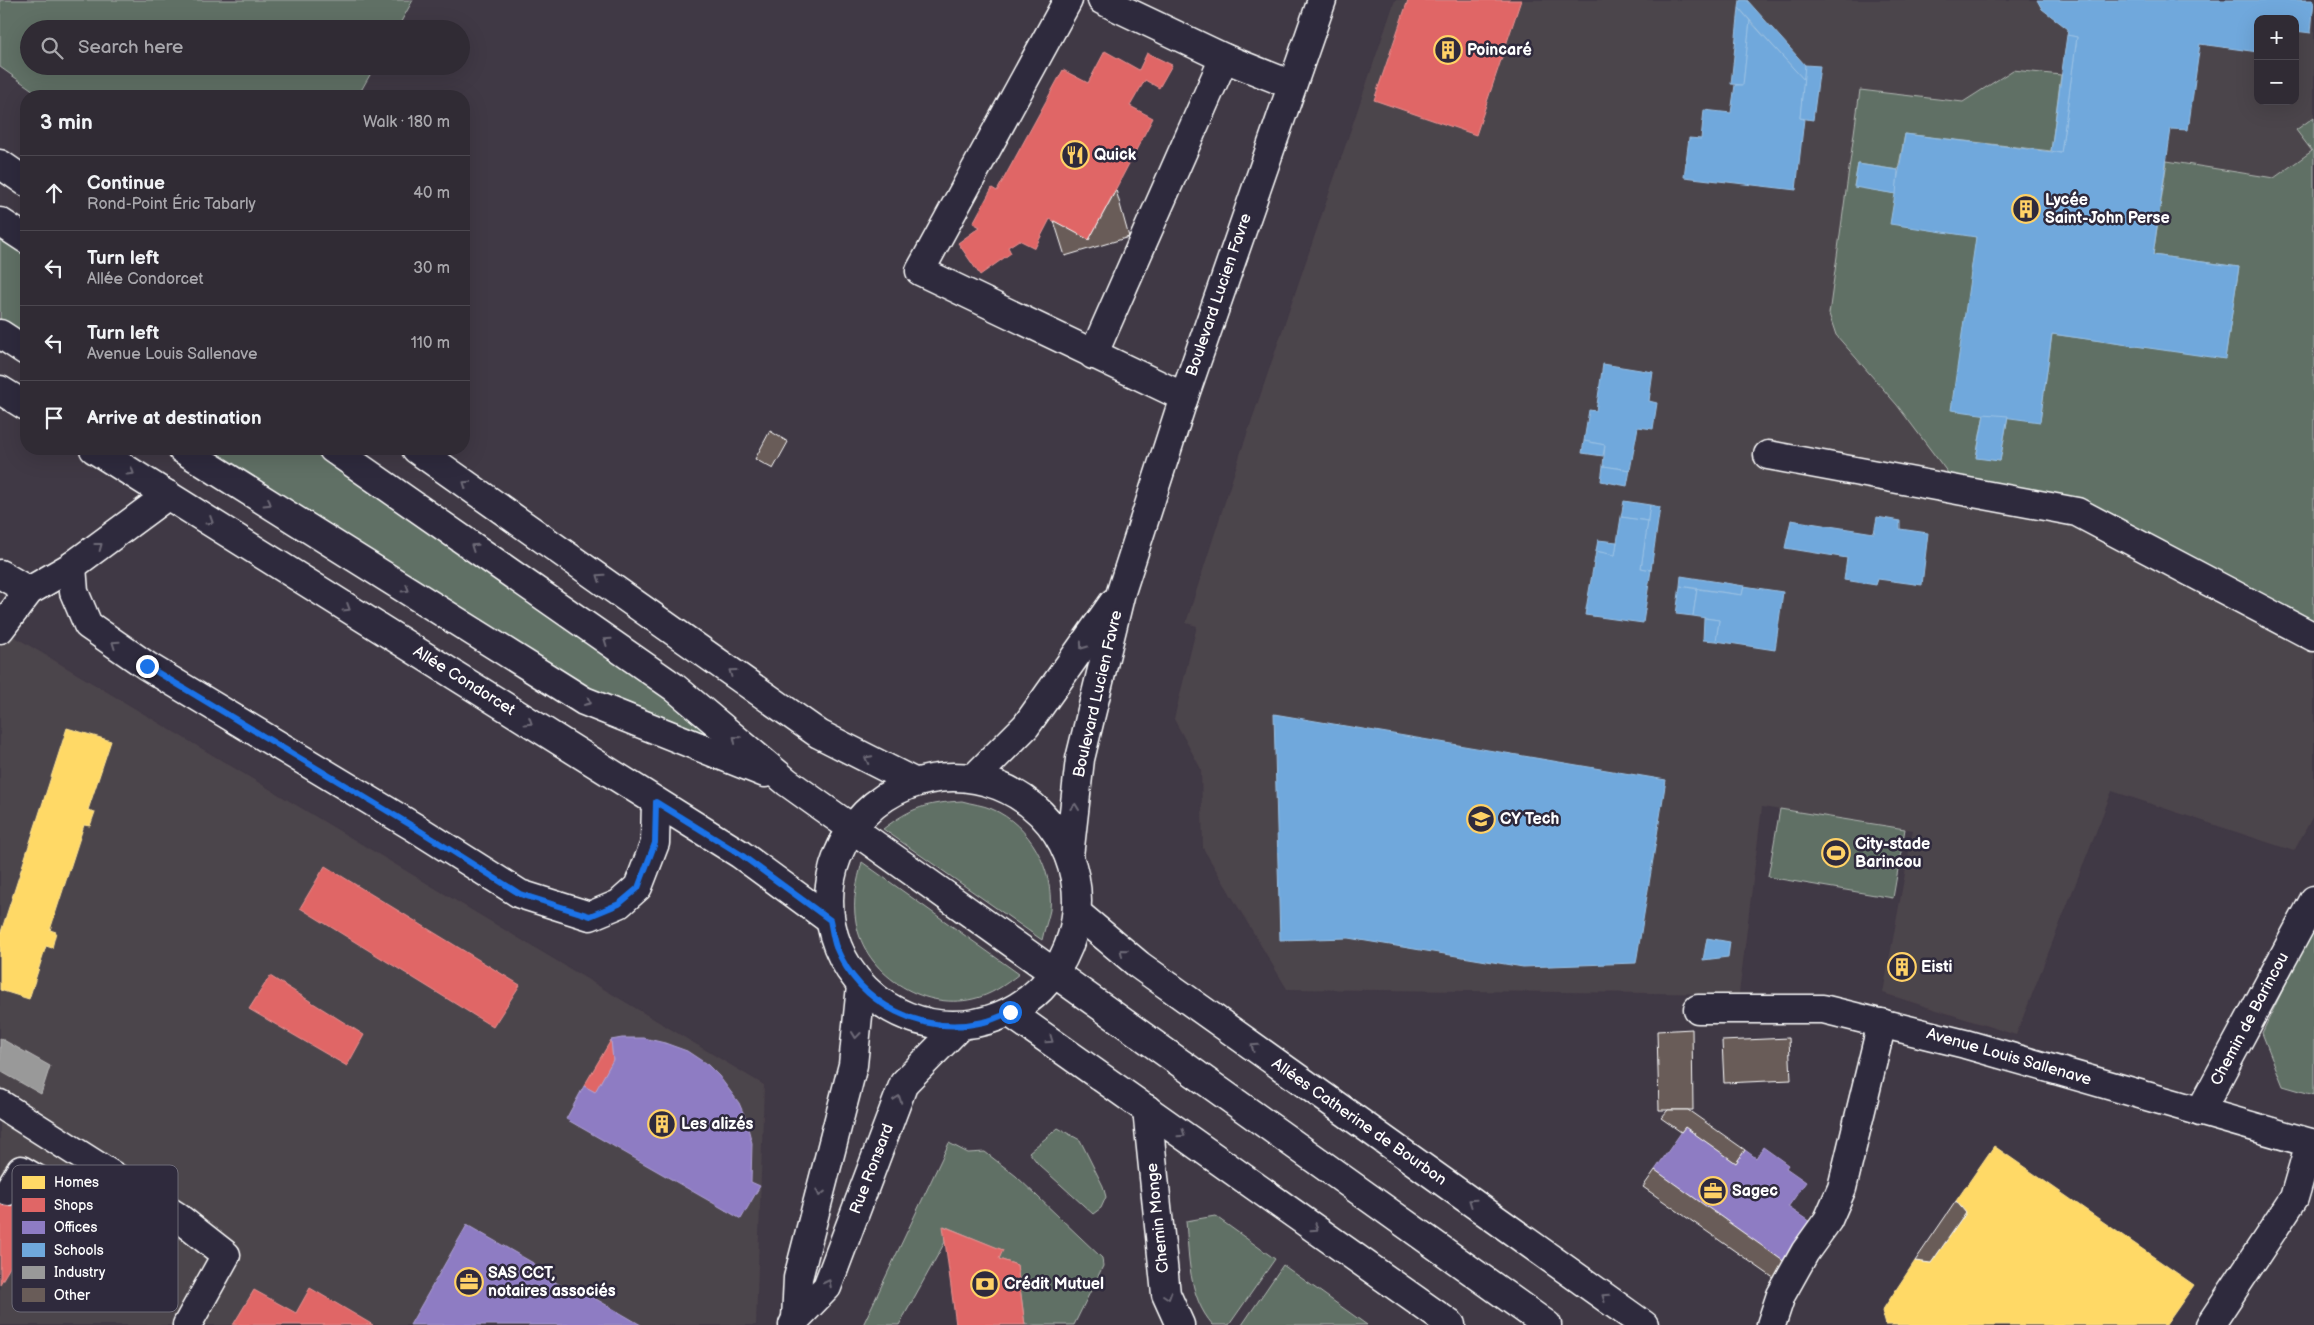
<!DOCTYPE html>
<html lang="en">
<head>
<meta charset="utf-8">
<style>
	:root { --surface:#302b34; --page:#3c3740; --text:#f1f3f6; --muted:#a8a7ac; --line:#4b474f }
	body { margin:0; font-family:"Balsamiq Sans",sans-serif; background:var(--page); color:var(--text) }
	.controls { position:absolute; right:15px; top:15px; display:grid; overflow:hidden; border-radius:10px; box-shadow:0 5px 20px #0002 }
	.controls button { width:45px; height:45px; display:grid; place-items:center; padding:0; border:0; border-bottom:1px solid var(--line); background:var(--surface); color:var(--text); font:25px sans-serif }
	.stop { position:absolute; width:15px; height:15px; margin:-11px; border:4px solid #1a73e8; border-radius:50%; background:#fff }
	.stop.end { background:#1a73e8; border-color:#fff; box-shadow:0 1px 5px #0008 }
	.list { margin:0; padding:0; list-style:none }
	h2 { display:flex; justify-content:space-between; align-items:center; height:65px; margin:0; padding:0 20px; font-size:21px }
	h2 small { font-size:16px; font-weight:400; color:var(--muted) }
	.list li { display:grid; grid-template-columns:32px 1fr auto; gap:15px; align-items:center; box-sizing:border-box; height:75px; padding:0 20px; border-top:1px solid var(--line) }
	.list b { display:block; font-size:19px; white-space:nowrap }
	.list p { margin:0; font-size:16px; white-space:nowrap; color:var(--muted) }
	.list em { font-size:16px; font-style:normal; color:var(--muted) }
	.icon { flex:none; width:28px; height:28px; fill:none; stroke:currentColor; stroke-width:2; stroke-linecap:round; stroke-linejoin:round }
	.map { position:relative; flex:none; width:2314px; height:1325px; overflow:hidden }
	.search { position:absolute; background:var(--surface); box-shadow:0 5px 20px #0002; left:20px; top:20px; width:450px; height:55px; display:flex; align-items:center; gap:12px; box-sizing:border-box; padding:0 18px; border-radius:28px; color:var(--muted); font-size:19px }
	.panel { position:absolute; background:var(--surface); box-shadow:0 5px 20px #0002; left:20px; top:90px; width:450px; height:365px; border-radius:20px }
	.map>svg:first-child { display:block }
</style>
</head>
<body>
<div class="map">
<svg width="2314" height="1325" viewBox="0 0 2314 1325">
	<rect width="100%" height="100%" fill="#403945"/>
	<filter id="ink" filterUnits="userSpaceOnUse"><feTurbulence type="fractalNoise" baseFrequency=".02" numOctaves="2"/><feDisplacementMap in="SourceGraphic" scale="10" xChannelSelector="R" yChannelSelector="G"/><feConvolveMatrix kernelMatrix="1 2 1 2 8 2 1 2 1" color-interpolation-filters="sRGB"/></filter>
	<g filter="url(#ink)">
		<g fill="#4c444b" fill-rule="evenodd">
			<path d="M1395 0H2314V814L2294 851 2112 791 2016 1035 1883 993 1913 830 1762 807 1739 994 1287 989 1203 848 1201 769 1174 719 1197 626 1186 623 1241 452ZM2258 19H2295V101H2258Z"/>
			<polygon points="0,628 764,1085 756,1325 0,1325"/>
		</g>
		<g fill="#606f65" stroke="#b0b7b2">
			<polygon points="0,0 413,0 397,29 29,29 29,66 375,66 358,96 41,96 0,67"/>
			<polygon points="2013,70 2061,75 2051,151 1905,134 1898,170 1858,164 1854,186 1896,194 1976,237 1984,414 1976,457 2000,461 2008,416 2040,421 2052,334 2225,358 2239,267 2153,255 2167,161 2274,178 2312,151 2296,130 2314,117 2314,626 2095,507 1954,481 1897,405 1836,335 1829,314 1860,90 1963,102"/>
			<polygon points="0,235 26,252 26,339 0,323"/>
			<polygon points="203,449 315,449 760,764 606,699"/>
			<path d="M962 801C972 804 983 805 992 809 1030 825 1054 870 1050 910 1048 920 1044 930 1042 940L883 829C912 807 927 803 962 801Z"/>
			<polygon points="1780,809 1905,829 1893,898 1768,877"/>
			<path d="M862 862 1019 974C1005 985 991 995 973 999 922 1011 864 973 856 922 852 900 857 882 862 862Z"/>
			<polygon points="2314,925 2314,1095 2283,1086 2262,1033"/>
			<polygon points="1058,1128 1080,1140 1103,1186 1106,1197 1101,1208 1093,1214 1039,1165 1029,1152"/>
			<polygon points="949,1143 968,1153 985,1152 1016,1176 1102,1258 1103,1266 1074,1325 1025,1325 1017,1265 999,1259 1002,1250 944,1226 945,1242 899,1325 863,1325"/>
			<path d="M1215 1216 1275 1259 1229 1325H1213C1188 1297 1189 1256 1186 1221Z"/>
			<polygon points="1283,1265 1367,1325 1242,1325"/>
		</g>
		<g fill="#ffd966" stroke="#ffe494">
			<polygon points="67,728 111,741 88,810 95,812 90,826 84,825 50,930 56,932 52,948 46,946 29,999 0,990 0,935"/>
			<polygon points="1994,1146 2194,1285 2166,1325 1886,1325 1882,1311 1915,1261 1931,1263 1966,1213 1956,1201"/>
		</g>
		<g fill="#e06666" stroke="#e99494">
			<polygon points="1408,0 1521,0 1476,135 1374,100"/>
			<polygon points="1105,51 1139,70 1147,53 1172,65 1159,88 1145,80 1130,106 1153,118 1089,240 1050,219 1035,248 1019,240 1008,247 1011,253 980,275 958,243 980,227 973,223 992,188 997,191 1063,70 1088,83"/>
			<polygon points="325,866 520,985 493,1027 300,908"/>
			<polygon points="270,976 364,1035 347,1066 249,1009"/>
			<polygon points="611,1040 613,1060 595,1092 584,1086"/>
			<polygon points="0,1186 43,1212 0,1284"/>
			<polygon points="943,1226 1003,1250 999,1259 1017,1265 1025,1325 956,1325"/>
			<polygon points="310,1288 373,1325 233,1325 254,1290 296,1313"/>
		</g>
		<g fill="#8e7cc3" stroke="#b0a3d5">
			<polygon points="622,1038 644,1038 665,1043 687,1051 708,1065 719,1076 739,1103 745,1117 752,1143 751,1182 760,1186 741,1219 566,1119 584,1086 595,1092 613,1060 611,1040"/>
			<polygon points="1685,1127 1736,1163 1745,1150 1756,1158 1763,1147 1788,1165 1786,1168 1806,1182 1788,1207 1813,1224 1786,1263 1655,1170"/>
			<polygon points="467,1225 535,1264 533,1269 574,1293 577,1288 641,1325 410,1325"/>
		</g>
		<g fill="#6fa8dc" stroke="#9ac2e6">
			<polygon points="1740,0 1747,0 1805,65 1804,80 1739,8"/>
			<polygon points="2037,0 2314,0 2311,33 2295,31 2295,19 2258,19 2258,52 2200,44 2188,130 2171,129 2153,255 2239,267 2225,359 2052,334 2040,422 1951,410 1976,237 1890,224 1905,134 2061,153 2077,37 2067,35 2068,29 2042,9"/>
			<polygon points="1739,8 1750,21 1743,85 1731,84"/>
			<polygon points="1750,21 1804,80 1800,118 1804,119 1796,190 1684,177 1689,138 1701,139 1704,110 1731,113 1735,85 1743,85"/>
			<polygon points="2067,35 2077,37 2061,153 2051,151"/>
			<polygon points="1805,65 1820,66 1813,120 1800,118"/>
			<polygon points="1858,164 1898,170 1896,194 1854,187"/>
			<polygon points="1603,364 1653,372 1649,401 1657,403 1653,429 1638,427 1630,470 1603,466 1605,445 1584,441 1589,410 1596,411"/>
			<polygon points="1984,414 2008,416 2000,461 1976,458"/>
			<polygon points="1584,441 1605,445 1603,456 1582,453"/>
			<polygon points="1603,466 1630,470 1627,486 1601,481"/>
			<polygon points="1624,501 1650,505 1648,521 1621,517"/>
			<polygon points="1650,505 1660,507 1651,570 1641,568"/>
			<polygon points="1621,517 1648,521 1641,568 1651,570 1643,623 1585,615 1596,551 1615,555"/>
			<polygon points="1877,517 1900,521 1900,529 1928,533 1922,585 1878,579 1876,585 1844,580 1847,558 1785,548 1791,520 1874,533"/>
			<polygon points="1598,540 1617,542 1615,555 1596,551"/>
			<polygon points="1681,576 1744,586 1742,595 1680,586"/>
			<polygon points="1680,586 1697,589 1693,616 1676,614"/>
			<polygon points="1744,586 1783,592 1775,650 1716,641 1719,620 1693,616 1697,589 1742,595"/>
			<polygon points="1704,618 1719,620 1716,641 1703,640"/>
			<polygon points="1274,714 1666,780 1636,963 1523,967 1348,938 1280,940"/>
			<polygon points="1707,938 1730,942 1728,957 1703,960"/>
			<polygon points="1897,955 1910,957 1906,979 1894,976"/>
		</g>
		<polygon fill="#999" stroke="#b8b8b8" points="0,1038 50,1066 41,1094 0,1071"/>
		<g fill="#695c58" stroke="#fff">
			<polygon points="1116,190 1129,237 1065,256 1054,221 1089,240"/>
			<polygon points="770,431 788,442 773,469 755,459"/>
			<polygon points="1692,1029 1693,1110 1659,1110 1657,1031"/>
			<polygon points="1789,1038 1791,1080 1724,1083 1722,1041"/>
			<polygon points="1668,1110 1688,1110 1745,1150 1736,1163 1685,1127 1681,1132 1661,1118"/>
			<polygon points="1655,1170 1786,1263 1775,1279 1643,1187"/>
			<polygon points="1956,1201 1966,1213 1931,1263 1915,1261"/>
		</g>
		<g fill="none" stroke-linecap="round" stroke-linejoin="round">
			<defs>
				<g id="minor">
					<polyline points="1068,0 920,271 1184,397"/>
					<polyline points="1102,0 1224,58 1292,85"/>
					<polyline points="0,222 26,239"/>
					<polyline points="0,334 26,351"/>
					<polyline points="1093,355 1224,58"/>
					<polyline points="182,449 584,701 765,773"/>
					<polyline points="333,449 674,687 787,782 1547,1325"/>
					<polyline points="1768,455 2077,512 2314,637"/>
					<polyline points="72,566 74,592 88,625 147,666 414,827 520,894 590,916 619,904 638,887 655,843 656,802"/>
					<polyline points="0,574 29,591"/>
					<polyline points="0,629 29,591 72,566 168,495"/>
					<polyline points="974,778 1026,726 1113,603"/>
					<polyline points="1069,856 1080,759 1121,592 1184,397 1322,0"/>
					<polyline points="1698,1009 1823,1009 1965,1044 2314,1144"/>
					<polyline points="0,1104 175,1215 226,1255 187,1325"/>
					<polyline points="1147,1109 1166,1294 1180,1325"/>
					<polyline points="2200,1112 2314,900"/>
					<polyline points="8,1191 21,1170 76,1202"/>
					<polyline points="796,1319 798,1278 853,1065 861,986"/>
					<polyline points="793,1325 796,1319 827,1287 904,1083 960,1026"/>
					<polyline points="1771,1325 1781,1295 1805,1252 1828,1220 1842,1188 1882,1023"/>
					<polyline points="2210,1325 2294,1198 2310,1143"/>
				</g>
				<g id="major">
					<polyline points="0,164 26,182"/>
					<polyline points="0,390 26,406"/>
					<polyline points="94,449 740,854 830,920"/>
					<polyline points="416,449 819,734 912,781"/>
					<circle cx="953" cy="901" r="124"/>
					<polyline points="1077,913 1139,965 1644,1325"/>
					<polyline points="1009,1012 1451,1325"/>
				</g>
			</defs>
			<use href="#minor" stroke="#fff" stroke-width="31"/>
			<use href="#major" stroke="#fff" stroke-width="31"/>
			<use href="#minor" stroke="#2f2a3d" stroke-width="28"/>
			<use href="#major" stroke="#2f2a3d" stroke-width="28"/>
		</g>
		<defs><path id="oneway-chevron" d="M-2-3.5L2.5 0L-2 3.5" fill="none" stroke-width="1.6" stroke-linecap="round" stroke-linejoin="round" transform="scale(1.25)"/></defs>
		<g stroke="#6d6a77">
			<use href="#oneway-chevron" transform="translate(131 472) rotate(32)"/>
			<use href="#oneway-chevron" transform="translate(466 484) rotate(-145)"/>
			<use href="#oneway-chevron" transform="translate(268 503) rotate(32)"/>
			<use href="#oneway-chevron" transform="translate(210 521) rotate(32)"/>
			<use href="#oneway-chevron" transform="translate(99 546) rotate(-37)"/>
			<use href="#oneway-chevron" transform="translate(474 547) rotate(-145)"/>
			<use href="#oneway-chevron" transform="translate(600 577) rotate(-145)"/>
			<use href="#oneway-chevron" transform="translate(406 589) rotate(32)"/>
			<use href="#oneway-chevron" transform="translate(347 608) rotate(32)"/>
			<use href="#oneway-chevron" transform="translate(607 641) rotate(-145)"/>
			<use href="#oneway-chevron" transform="translate(115 644) rotate(-145)"/>
			<use href="#oneway-chevron" transform="translate(1083 646) rotate(125)"/>
			<use href="#oneway-chevron" transform="translate(732 672) rotate(-144)"/>
			<use href="#oneway-chevron" transform="translate(588 702) rotate(24)"/>
			<use href="#oneway-chevron" transform="translate(529 722) rotate(32)"/>
			<use href="#oneway-chevron" transform="translate(736 739) rotate(-140)"/>
			<use href="#oneway-chevron" transform="translate(868 759) rotate(-153)"/>
			<use href="#oneway-chevron" transform="translate(1075 807) rotate(-83)"/>
			<use href="#oneway-chevron" transform="translate(1123 952) rotate(-140)"/>
			<use href="#oneway-chevron" transform="translate(856 1035) rotate(96)"/>
			<use href="#oneway-chevron" transform="translate(1050 1040) rotate(35)"/>
			<use href="#oneway-chevron" transform="translate(1254 1047) rotate(-145)"/>
			<use href="#oneway-chevron" transform="translate(898 1099) rotate(-70)"/>
			<use href="#oneway-chevron" transform="translate(1182 1134) rotate(35)"/>
			<use href="#oneway-chevron" transform="translate(820 1193) rotate(104)"/>
			<use href="#oneway-chevron" transform="translate(1472 1202) rotate(-145)"/>
			<use href="#oneway-chevron" transform="translate(1315 1228) rotate(35)"/>
			<use href="#oneway-chevron" transform="translate(828 1283) rotate(-63)"/>
			<use href="#oneway-chevron" transform="translate(1168 1296) rotate(72)"/>
			<use href="#oneway-chevron" transform="translate(1605 1297) rotate(-145)"/>
		</g>
	</g>
	<g fill="none" stroke-linecap="round" stroke-linejoin="round" filter="url(#ink)">
		<path stroke="#1a73e8" stroke-width="6" d="M147 666 414 827 520 894 590 916 619 904 638 888 655 843 656 802 740 854 830 920C832 929 833 939 836 947 860 1005 923 1036 984 1022 993 1020 1001 1016 1010 1012"/>
	</g>
	<defs>
		<symbol id="building-ring" viewBox="-11 -11 22 22"><circle r="9.5" fill="#2f2a3d" stroke="#ffd166" stroke-width="1.5"/><path d="M-4-6H4V6H1V3H-1V6H-4ZM-2.5-4.3h1.7v1.8h-1.7ZM.8-4.3h1.7v1.8H.8ZM-2.5-1h1.7V.8h-1.7ZM.8-1h1.7V.8H.8Z" fill="#ffd166"/></symbol>
		<symbol id="restaurant-ring" viewBox="-11 -11 22 22"><circle r="9.5" fill="#2f2a3d" stroke="#ffd166" stroke-width="1.5"/><path d="M-5-6h1v4h1v-4h1v4h1v-4h1v5L-1.5 .5V6h-2V.5L-5-1ZM5-6V6H3V1.5H1.5Q1.5-4 5-6Z" fill="#ffd166"/></symbol>
		<symbol id="university-ring" viewBox="-11 -11 22 22"><circle r="9.5" fill="#2f2a3d" stroke="#ffd166" stroke-width="1.5"/><path d="M0-5L7-2L0 1L-7-2ZM-4 1L0 2.5L4 1V4Q0 6-4 4Z" fill="#ffd166"/></symbol>
		<symbol id="stadium-ring" viewBox="-11 -11 22 22"><circle r="9.5" fill="#2f2a3d" stroke="#ffd166" stroke-width="1.5"/><path d="M0-5a6.5 5 0 1 0 0 10a6.5 5 0 1 0 0-10ZM-3.5-1.8h7v3.6h-7Z" fill="#ffd166"/></symbol>
		<symbol id="office-ring" viewBox="-11 -11 22 22"><circle r="9.5" fill="#2f2a3d" stroke="#ffd166" stroke-width="1.5"/><path d="M-6-3h4V-5.5h4V-3h4V5H-6ZM-1-4.5V-3h2v-1.5ZM-6 0V1H6V0Z" fill="#ffd166"/></symbol>
		<symbol id="bank-ring" viewBox="-11 -11 22 22"><circle r="9.5" fill="#2f2a3d" stroke="#ffd166" stroke-width="1.5"/><path d="M-6-4H6V4H-6ZM0-2.3a2.3 2.3 0 1 0 0 4.6a2.3 2.3 0 1 0 0-4.6Z" fill="#ffd166"/></symbol>
	</defs>
	<g fill-rule="evenodd">
		<use href="#building-ring" x="1432" y="34" width="32" height="32"/>
		<use href="#restaurant-ring" x="1059" y="139" width="32" height="32"/>
		<use href="#building-ring" x="2010" y="193" width="32" height="32"/>
		<use href="#university-ring" x="1465" y="803" width="32" height="32"/>
		<use href="#stadium-ring" x="1820" y="837" width="32" height="32"/>
		<use href="#building-ring" x="1886" y="951" width="32" height="32"/>
		<use href="#building-ring" x="646" y="1108" width="32" height="32"/>
		<use href="#office-ring" x="1697" y="1175" width="32" height="32"/>
		<use href="#office-ring" x="453" y="1266" width="32" height="32"/>
		<use href="#bank-ring" x="969" y="1268" width="32" height="32"/>
	</g>
	<g text-anchor="middle" dominant-baseline="central" stroke-width="5" stroke-linejoin="round" paint-order="stroke">
		<g font-size="16" font-weight="bold" fill="#fff" stroke="#2f2a3d" text-anchor="start">
			<text x="1467" y="50">Poincaré</text>
			<text x="1094" y="155">Quick</text>
			<text x="2045" y="200">Lycée<tspan x="2045" dy="18">Saint-John Perse</tspan></text>
			<text x="1500" y="819">CY Tech</text>
			<text x="1855" y="844">City-stade<tspan x="1855" dy="18">Barincou</tspan></text>
			<text x="1921" y="967">Eisti</text>
			<text x="681" y="1124">Les alizés</text>
			<text x="1732" y="1191">Sagec</text>
			<text x="488" y="1273">SAS CCT,<tspan x="488" dy="18">notaires associés</tspan></text>
			<text x="1004" y="1284">Crédit Mutuel</text>
		</g>
		<g font-size="16" fill="#fff" stroke="#2f2a3d">
			<text transform="translate(1219 295) rotate(-71)">Boulevard Lucien Favre</text>
			<text transform="translate(464 681) rotate(32)">Allée Condorcet</text>
			<text transform="translate(1098 694) rotate(-77)">Boulevard Lucien Favre</text>
			<text transform="translate(2250 1019) rotate(-62)">Chemin de Barincou</text>
			<text transform="translate(2009 1057) rotate(16)">Avenue Louis Sallenave</text>
			<text transform="translate(1359 1122) rotate(35)">Allées Catherine de Bourbon</text>
			<text transform="translate(872 1169) rotate(-69)">Rue Ronsard</text>
			<text transform="translate(1158 1218) rotate(-96)">Chemin Monge</text>
		</g>
	</g>
	<rect x="12" y="1165" width="166" height="147" rx="8" fill="#2f2a3d" stroke="#6d6a77" stroke-width="1"/>
	<rect x="22" y="1176" width="23" height="13" fill="#ffd966"/>
	<rect x="22" y="1198" width="23" height="14" fill="#e06666"/>
	<rect x="22" y="1221" width="23" height="13" fill="#8e7cc3"/>
	<rect x="22" y="1243" width="23" height="14" fill="#6fa8dc"/>
	<rect x="22" y="1266" width="23" height="13" fill="#999"/>
	<rect x="22" y="1288" width="23" height="14" fill="#695c58"/>
	<g font-size="14" fill="#fff">
		<text x="54" y="1187">Homes</text>
		<text x="54" y="1210">Shops</text>
		<text x="54" y="1232">Offices</text>
		<text x="54" y="1255">Schools</text>
		<text x="54" y="1277">Industry</text>
		<text x="54" y="1300">Other</text>
	</g>
</svg>
<div class="controls">
<button>+</button>
<button>−</button>
</div>
<div class="stop" style="left:1010px;top:1012px"></div>
<div class="stop end" style="left:147px;top:666px"></div>
<div class="search"><svg class="icon" aria-label="search" viewBox="0 0 24 24"><circle cx="10" cy="10" r="6"/><path d="M15 15l6 6"/></svg>Search here</div>
<section class="panel">
<h2>3 min<small>Walk · 180 m</small></h2>
<ul class="list">
<li><svg class="icon" aria-label="ahead" viewBox="0 0 24 24"><path d="M12 20V5M6 11l6-6 6 6"/></svg><div><b>Continue</b><p>Rond-Point Éric Tabarly</p></div><em>40 m</em></li>
<li><svg class="icon" aria-label="left" viewBox="0 0 24 24"><path d="M17 20v-9H6M10 6l-5 5 5 5"/></svg><div><b>Turn left</b><p>Allée Condorcet</p></div><em>30 m</em></li>
<li><svg class="icon" aria-label="left" viewBox="0 0 24 24"><path d="M17 20v-9H6M10 6l-5 5 5 5"/></svg><div><b>Turn left</b><p>Avenue Louis Sallenave</p></div><em>110 m</em></li>
<li><svg class="icon" aria-label="arrive" viewBox="0 0 24 24"><path d="M6 21V4h12l-3 4 3 4H6"/></svg><div><b>Arrive at destination</b></div></li>
</ul>
</section>
</div>
</body>
</html>
